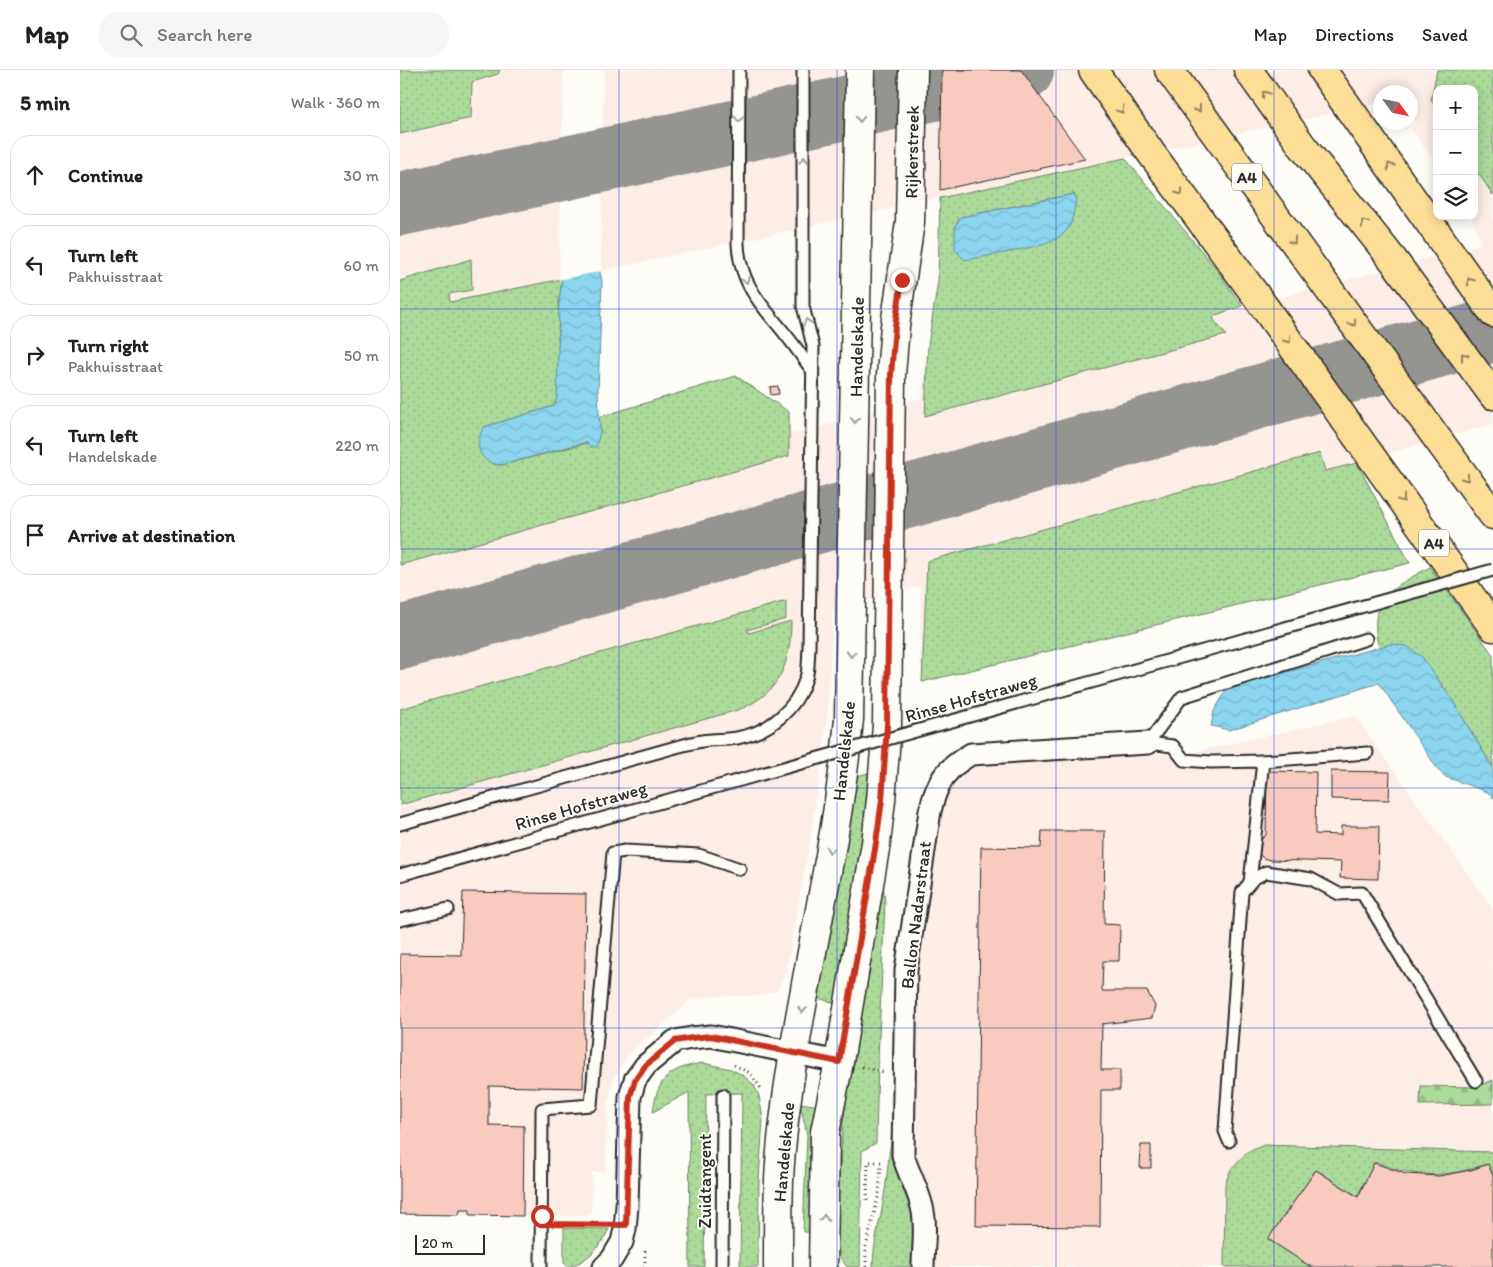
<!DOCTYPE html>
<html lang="en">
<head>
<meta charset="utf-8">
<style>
	:root { --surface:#fff; --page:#f6f6f6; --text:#202124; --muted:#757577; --line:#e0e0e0 }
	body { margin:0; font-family:Itim,sans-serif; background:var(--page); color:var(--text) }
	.controls { position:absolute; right:15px; top:15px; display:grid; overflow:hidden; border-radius:10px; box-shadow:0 2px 12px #0003 }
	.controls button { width:45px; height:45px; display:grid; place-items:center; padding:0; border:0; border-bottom:1px solid var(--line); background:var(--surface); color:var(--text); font:25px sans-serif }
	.compass { position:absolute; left:973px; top:15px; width:45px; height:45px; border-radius:50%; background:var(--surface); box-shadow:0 2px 12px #0003; rotate:123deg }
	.scale { position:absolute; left:15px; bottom:12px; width:70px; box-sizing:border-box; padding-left:5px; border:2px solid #2b2b2b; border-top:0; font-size:14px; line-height:18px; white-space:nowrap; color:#2b2b2b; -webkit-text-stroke:4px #fdfcf7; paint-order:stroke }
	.stop { position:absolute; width:15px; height:15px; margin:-11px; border:4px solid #c8321e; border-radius:50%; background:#fff }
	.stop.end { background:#c8321e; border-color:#fff; box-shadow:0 1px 5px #0008 }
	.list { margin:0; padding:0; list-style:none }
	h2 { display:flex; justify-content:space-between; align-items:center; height:65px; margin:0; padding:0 20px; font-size:21px }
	h2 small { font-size:16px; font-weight:400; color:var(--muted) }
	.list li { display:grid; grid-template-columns:32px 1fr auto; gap:15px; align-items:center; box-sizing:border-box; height:80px; margin:0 10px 10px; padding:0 10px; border:1px solid var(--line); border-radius:20px }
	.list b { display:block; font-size:19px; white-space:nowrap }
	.list p { margin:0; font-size:16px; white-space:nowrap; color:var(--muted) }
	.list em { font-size:16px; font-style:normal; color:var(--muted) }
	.icon { flex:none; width:28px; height:28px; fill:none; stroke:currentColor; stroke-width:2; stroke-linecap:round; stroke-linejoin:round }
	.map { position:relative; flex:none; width:1093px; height:1197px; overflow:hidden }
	header { display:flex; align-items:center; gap:30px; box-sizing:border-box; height:70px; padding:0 25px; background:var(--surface); border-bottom:1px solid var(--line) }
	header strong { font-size:24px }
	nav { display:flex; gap:28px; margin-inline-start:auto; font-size:18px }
	.search { width:350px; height:45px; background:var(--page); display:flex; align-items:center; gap:12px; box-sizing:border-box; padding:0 18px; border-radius:20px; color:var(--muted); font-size:19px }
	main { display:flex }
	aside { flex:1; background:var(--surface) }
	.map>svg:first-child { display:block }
</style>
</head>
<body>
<header>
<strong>Map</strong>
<div class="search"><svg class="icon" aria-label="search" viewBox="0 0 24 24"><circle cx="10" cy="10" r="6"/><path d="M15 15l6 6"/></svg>Search here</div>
<nav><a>Map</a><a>Directions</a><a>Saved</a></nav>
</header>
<main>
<aside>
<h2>5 min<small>Walk · 360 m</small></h2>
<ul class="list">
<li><svg class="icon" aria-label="ahead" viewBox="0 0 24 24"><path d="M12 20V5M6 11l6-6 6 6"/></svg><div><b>Continue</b></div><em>30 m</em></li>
<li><svg class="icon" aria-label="left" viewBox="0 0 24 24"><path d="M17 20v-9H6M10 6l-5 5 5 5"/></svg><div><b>Turn left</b><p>Pakhuisstraat</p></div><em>60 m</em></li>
<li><svg class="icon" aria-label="right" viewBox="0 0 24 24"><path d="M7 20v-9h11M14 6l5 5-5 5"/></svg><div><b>Turn right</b><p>Pakhuisstraat</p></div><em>50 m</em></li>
<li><svg class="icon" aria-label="left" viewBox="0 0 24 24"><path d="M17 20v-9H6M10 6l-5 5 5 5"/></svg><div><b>Turn left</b><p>Handelskade</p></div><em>220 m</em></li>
<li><svg class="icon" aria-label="arrive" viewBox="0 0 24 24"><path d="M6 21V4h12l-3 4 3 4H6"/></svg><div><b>Arrive at destination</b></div></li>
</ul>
</aside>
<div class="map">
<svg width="1093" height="1197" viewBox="0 0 1093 1197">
	<defs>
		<pattern id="grass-dots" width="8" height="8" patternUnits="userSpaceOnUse" patternTransform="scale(1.25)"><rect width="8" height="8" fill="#abda9a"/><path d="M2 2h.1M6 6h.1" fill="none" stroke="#93bb85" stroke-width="1.8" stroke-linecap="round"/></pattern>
		<pattern id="forest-firs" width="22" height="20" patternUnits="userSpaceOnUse" patternTransform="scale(1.25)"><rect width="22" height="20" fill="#abda9a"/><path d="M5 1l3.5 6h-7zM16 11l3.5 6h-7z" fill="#93bb85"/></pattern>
		<pattern id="water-waves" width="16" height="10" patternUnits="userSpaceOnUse" patternTransform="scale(1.25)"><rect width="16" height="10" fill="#8cd5ee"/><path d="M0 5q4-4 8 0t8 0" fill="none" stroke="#79b7cc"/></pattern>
	</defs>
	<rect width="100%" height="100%" fill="#fdfcf7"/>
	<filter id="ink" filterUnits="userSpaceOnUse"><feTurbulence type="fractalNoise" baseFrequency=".02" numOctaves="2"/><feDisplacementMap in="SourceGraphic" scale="10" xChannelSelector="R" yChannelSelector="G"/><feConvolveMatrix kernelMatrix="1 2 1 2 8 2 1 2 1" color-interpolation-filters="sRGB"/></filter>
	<g filter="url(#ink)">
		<g fill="#fcede6">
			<polygon points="0,0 1093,0 1093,354 936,398 968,470 520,596 520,516 432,540 432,563 427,652 411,763 386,902 377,921 357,926 314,926 292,929 228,985 213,1010 208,1030 205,1102 192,1102 191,1144 164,1146 123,1146 0,1144 0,372 80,382 336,306 389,342 390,365 522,328 525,285 798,209 827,242 1081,174 1071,146 1074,146 1074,19 1037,19 1037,96 1011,58 1017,54 1011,45 1011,22 981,22 980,33 99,223 0,342"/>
			<polygon points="955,646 1093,839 1093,1197 514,1197 517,1055 516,987 520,896 542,749 548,720 568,699 586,693 790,683"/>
		</g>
		<g fill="url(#grass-dots)" stroke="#6b8262" fill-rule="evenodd">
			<polygon points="0,0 100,0 98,4 72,12 71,48 0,64"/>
			<polygon points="1037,0 1093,0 1093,125 1074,97 1074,19 1037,19 1037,39 1031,30"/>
			<path d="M725 88 817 200 842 236 813 246 814 250 826 265 525 346 528 275 538 211 540 128ZM674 124 676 128 670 155 555 156 561 147Z"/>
			<polygon points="71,189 72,220 49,224 50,232 162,209 159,232 158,327 154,336 84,357 93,394 102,395 187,373 200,362 199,347 336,306 389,342 389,386 0,495 0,211"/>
			<polygon points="920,383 925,401 957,393 1010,493 522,612 527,491"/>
			<path d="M1030 497 1093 585V698L1051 628 1022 587 991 574 979 578C966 529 992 518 1030 497Z"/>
			<path d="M386 531V549L347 560 349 563 391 551C391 593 380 624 338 640L0 735V639Z"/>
			<polygon points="472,702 458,806 436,933 417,928 457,706"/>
			<polygon points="483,812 485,833 478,988 476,1073 462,1081 460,1197 447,1197 439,1186 437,1138 443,1052"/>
			<path d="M303 993 331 999 344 1006 354 1015 359 1026 363 1049 359 1110 358 1197H340L342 1023 306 1024 304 1197H290L289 1022 253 1042C257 1008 270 998 303 993Z"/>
			<polygon points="400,1033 420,1036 411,1162 403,1162 407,1065"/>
			<path d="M493 1054 512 1134 514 1187 509 1197H473C473 1177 478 1159 482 1139 487 1111 489 1082 493 1054Z"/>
			<path d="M864 1075 1093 1082V1107L1087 1094C1044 1108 1018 1109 976 1092L957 1126 916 1100 871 1165 918 1197H824L825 1114 831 1099 846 1083Z"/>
			<path d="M164 1158 209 1159C201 1176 188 1191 169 1197L164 1193Z"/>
		</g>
		<polygon fill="url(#forest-firs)" stroke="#6b8262" points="1093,1010 1093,1034 1020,1035 1021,1016 1076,1017"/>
		<g fill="url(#water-waves)" stroke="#6591a0">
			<path d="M674 124 676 128C674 140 673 156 663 164 650 177 586 186 565 190L555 180V156L561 147Z"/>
			<path d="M198 193 202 211 198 321 200 362 196 377H190L186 372 102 395C79 394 73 375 84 357L154 336 157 328 159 232 162 209Z"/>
			<polygon points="991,574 1007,576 1022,587 1051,628 1093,698 1093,728 1091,724 1085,721 1046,707 1039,701 979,613 829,660 811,656 814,641 828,618"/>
		</g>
		<polygon fill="#fdfcf7" points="163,0 204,0 201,192 202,201 159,210"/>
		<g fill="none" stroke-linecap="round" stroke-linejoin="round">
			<g stroke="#949491" stroke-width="64">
				<polyline points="0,134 622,0"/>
				<polyline points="0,568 520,423 1093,260"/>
			</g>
		</g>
		<g fill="#f9cbbf" stroke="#2b2b2b">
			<polygon points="542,0 621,0 685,89 540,120"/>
			<polygon points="378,316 379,324 371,325 370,317"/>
			<polygon points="867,701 916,702 915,764 941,765 941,756 979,756 978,809 940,808 941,792 870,790 863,788 858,783 858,772 866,765"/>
			<polygon points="931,701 990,702 989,730 931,729"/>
			<polygon points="642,761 705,761 704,854 720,855 719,891 703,891 702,921 747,921 755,936 752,948 702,954 701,1000 720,1000 720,1020 701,1020 700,1157 576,1156 581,777 641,778"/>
			<polygon points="63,822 186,824 183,1018 89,1016 89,1055 124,1056 123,1146 70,1145 70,1140 60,1140 59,1145 0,1144 0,884 61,885"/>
			<polygon points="741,1075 751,1075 751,1098 740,1098"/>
			<polygon points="974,1093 1006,1104 1039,1106 1071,1100 1088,1094 1093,1106 1093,1197 911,1197 868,1169 916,1100 958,1127"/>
		</g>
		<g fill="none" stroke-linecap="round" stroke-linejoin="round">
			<defs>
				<g id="lane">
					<path d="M339 0 338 174C340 215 362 235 386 265 395 276 403 288 412 300"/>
					<polyline points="863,691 967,683"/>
					<path d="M0 754 276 677C285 675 294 672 302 671 314 669 325 670 337 668 369 662 396 640 406 608 409 599 408 588 409 578L413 276 403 236V0"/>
					<polyline points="850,812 863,691 811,692 784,690 773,676 748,673 782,627 966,569"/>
					<polyline points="0,850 48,839"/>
					<polyline points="829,1071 825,1061 842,822 853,809 866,802 911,809 939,824 962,823 1076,1011"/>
					<polyline points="141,1197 142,1039 191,1035 213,783 225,781 299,785 340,799"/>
					<polyline points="322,1197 323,1025"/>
				</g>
				<g id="street">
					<polyline points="204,1197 212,1189 222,1172 225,1159 227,1136 230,1027 235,1010 246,995 275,971 292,968 311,966 439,992"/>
					<path d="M523 1197C523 1178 527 1156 522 1137 518 1119 508 1103 503 1085L506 900 530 741C537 712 545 699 571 684L748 673"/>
				</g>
				<g id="secondary">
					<path d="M378 1197C378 1168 378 1139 379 1110 381 1067 387 1024 394 982 412 871 439 761 449 649L460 0"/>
					<polyline points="423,1197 425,1062 439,992 476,773 481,730 487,655 491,305 495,256 510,152 513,0"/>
				</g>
				<g id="highway">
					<polyline points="693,0 751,83 860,231 1093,557"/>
					<polyline points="769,0 1093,445"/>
					<polyline points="848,0 903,77 994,191 1093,325"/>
					<polyline points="922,0 1093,243"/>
				</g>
			</defs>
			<use href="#lane" stroke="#2b2b2b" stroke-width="15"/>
			<use href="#street" stroke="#2b2b2b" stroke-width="25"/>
			<use href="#secondary" stroke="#2b2b2b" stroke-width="31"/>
			<use href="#highway" stroke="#2b2b2b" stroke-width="31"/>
			<g stroke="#2b2b2b" stroke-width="3" stroke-dasharray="1 4" stroke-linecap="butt">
				<polyline points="334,995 350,1003 362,1020"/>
				<polyline points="462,997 483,1002"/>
				<polyline points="467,1130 468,1092 481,1092"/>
				<polyline points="157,1154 203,1154"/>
				<polyline points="245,1197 245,1178"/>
				<polyline points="466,1197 466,1177 479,1123 481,1095"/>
			</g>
			<use href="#lane" stroke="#fdfcf7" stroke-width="11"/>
			<use href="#street" stroke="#fdfcf7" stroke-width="21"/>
			<use href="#secondary" stroke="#fdfcf7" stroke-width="28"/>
			<use href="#highway" stroke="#fcde96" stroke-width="28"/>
			<defs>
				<polyline id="lane-bridge" points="0,805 1093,500"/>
			</defs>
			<use href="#lane-bridge" stroke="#2b2b2b" stroke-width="15" stroke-linecap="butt"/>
			<use href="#lane-bridge" stroke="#fdfcf7" stroke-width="11"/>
		</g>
		<defs><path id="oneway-chevron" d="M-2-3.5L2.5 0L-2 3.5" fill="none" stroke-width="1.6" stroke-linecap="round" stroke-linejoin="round" transform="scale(1.25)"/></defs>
		<g stroke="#948460">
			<use href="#oneway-chevron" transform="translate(865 24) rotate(-126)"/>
			<use href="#oneway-chevron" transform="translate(798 39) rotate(54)"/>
			<use href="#oneway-chevron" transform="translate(721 40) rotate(55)"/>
			<use href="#oneway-chevron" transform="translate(990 96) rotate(-125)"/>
			<use href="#oneway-chevron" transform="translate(780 122) rotate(54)"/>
			<use href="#oneway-chevron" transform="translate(964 153) rotate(-128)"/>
			<use href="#oneway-chevron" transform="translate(893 171) rotate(54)"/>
			<use href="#oneway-chevron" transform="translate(1070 211) rotate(-126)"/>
			<use href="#oneway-chevron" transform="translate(953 253) rotate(54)"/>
			<use href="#oneway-chevron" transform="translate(888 270) rotate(54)"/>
			<use href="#oneway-chevron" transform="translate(1064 286) rotate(-127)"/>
			<use href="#oneway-chevron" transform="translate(1066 408) rotate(54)"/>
			<use href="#oneway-chevron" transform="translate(1002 429) rotate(55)"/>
		</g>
		<g stroke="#9e9e9b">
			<use href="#oneway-chevron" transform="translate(339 49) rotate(90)"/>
			<use href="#oneway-chevron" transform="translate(460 49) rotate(91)"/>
			<use href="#oneway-chevron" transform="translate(404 90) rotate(-89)"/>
			<use href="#oneway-chevron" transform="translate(346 210) rotate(68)"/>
			<use href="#oneway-chevron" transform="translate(407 252) rotate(-105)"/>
			<use href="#oneway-chevron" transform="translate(455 350) rotate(91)"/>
			<use href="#oneway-chevron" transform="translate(451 584) rotate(92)"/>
			<use href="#oneway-chevron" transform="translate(430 780) rotate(100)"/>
			<use href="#oneway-chevron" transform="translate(402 940) rotate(100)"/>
			<use href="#oneway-chevron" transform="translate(424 1148) rotate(-89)"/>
		</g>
	</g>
	<g fill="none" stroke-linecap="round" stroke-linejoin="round" filter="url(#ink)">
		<polyline stroke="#c8321e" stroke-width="6" points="142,1146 142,1154 226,1155 230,1027 235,1010 246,995 275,971 292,968 311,966 439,992 476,773 482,730 487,655 491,305 495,256 502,210"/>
	</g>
	<path fill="none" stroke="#1d4ed8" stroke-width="1" stroke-opacity="0.55" d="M219 0V1197M437 0V1197M656 0V1197M874 0V1197M0 239H1093M0 479H1093M0 718H1093M0 958H1093"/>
	<g text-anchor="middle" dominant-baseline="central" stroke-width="4" stroke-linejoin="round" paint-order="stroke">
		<g fill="#fdfcf7" stroke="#6a6a68" stroke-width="1">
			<rect x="832" y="93.5" width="30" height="27" rx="4"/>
			<rect x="1019" y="459.5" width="30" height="27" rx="4"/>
		</g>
		<g font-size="16" font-weight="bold" fill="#2b2b2b">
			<text x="847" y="107">A4</text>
			<text x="1034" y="473">A4</text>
		</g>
		<g font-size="18" fill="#2b2b2b" stroke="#fdfcf7">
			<text transform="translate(512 82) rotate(-89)">Rijkerstreek</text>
			<text transform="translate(457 277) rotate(-89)">Handelskade</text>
			<text transform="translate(571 628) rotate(-16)">Rinse Hofstraweg</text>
			<text transform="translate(444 681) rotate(-84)">Handelskade</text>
			<text transform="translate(181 736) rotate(-16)">Rinse Hofstraweg</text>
			<text transform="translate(516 845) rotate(-83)">Ballon Nadarstraat</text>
			<text transform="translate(384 1082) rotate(-85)">Handelskade</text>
			<text transform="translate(305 1111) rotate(-90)">Zuidtangent</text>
		</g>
	</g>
</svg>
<div class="controls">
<button>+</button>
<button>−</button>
<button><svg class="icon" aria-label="layers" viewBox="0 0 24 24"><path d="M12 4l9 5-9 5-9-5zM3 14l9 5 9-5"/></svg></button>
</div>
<svg class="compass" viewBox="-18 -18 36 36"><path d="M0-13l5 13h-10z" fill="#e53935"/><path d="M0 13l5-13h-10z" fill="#757577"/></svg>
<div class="scale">20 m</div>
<div class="stop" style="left:142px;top:1146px"></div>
<div class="stop end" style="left:502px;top:210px"></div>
</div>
</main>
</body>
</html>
